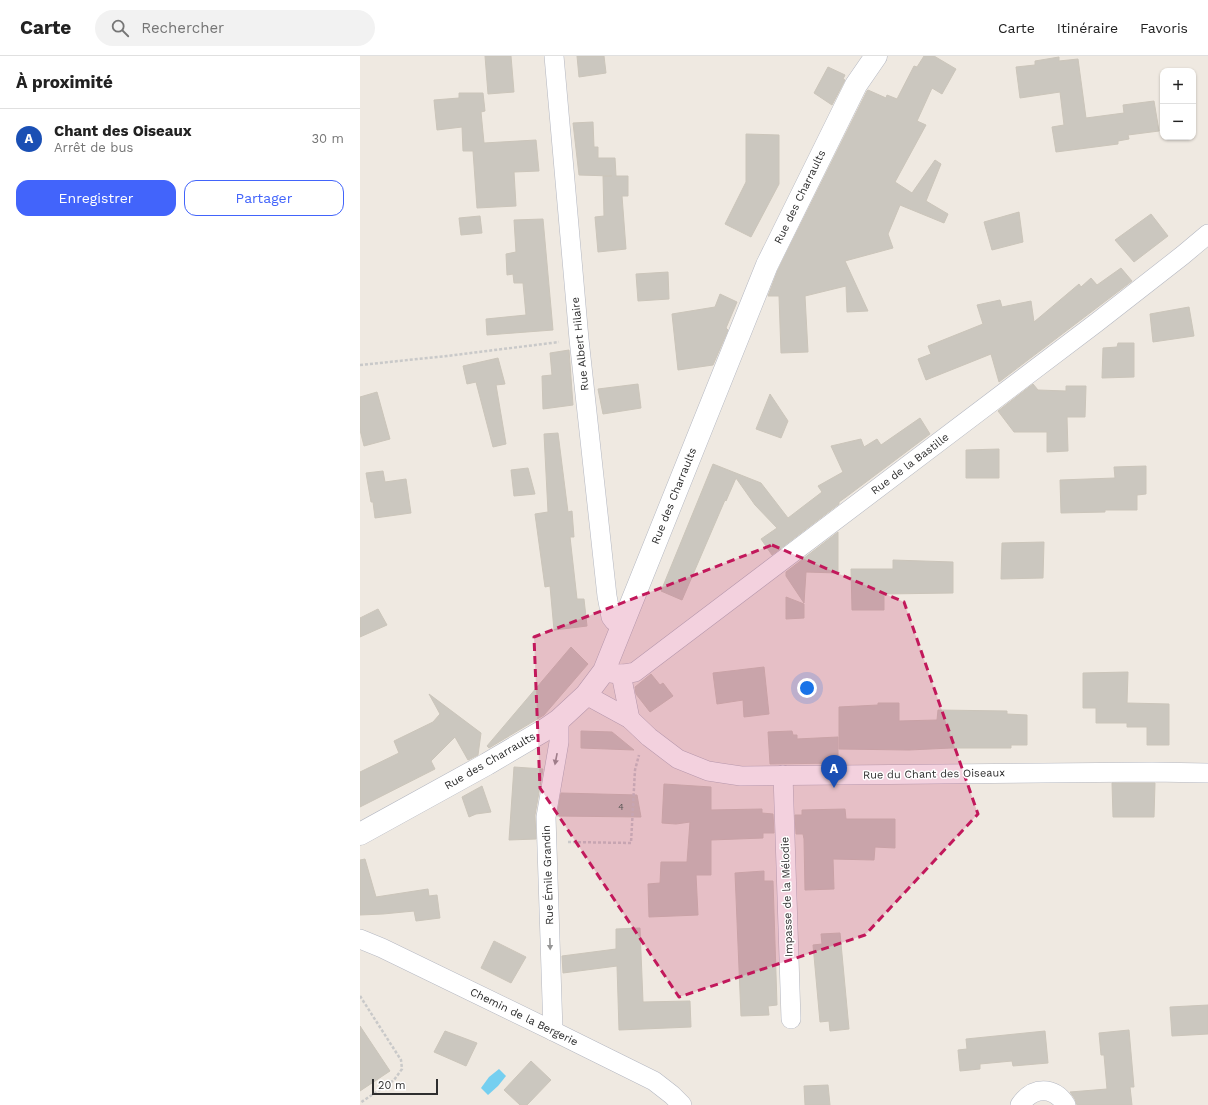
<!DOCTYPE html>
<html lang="fr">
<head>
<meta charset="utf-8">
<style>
	:root { --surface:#fff; --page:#f2f2f2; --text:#222; --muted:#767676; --line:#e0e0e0; --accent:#4264fb }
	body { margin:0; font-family:"Work Sans",sans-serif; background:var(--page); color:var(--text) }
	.controls { position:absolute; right:12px; top:12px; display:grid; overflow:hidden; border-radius:8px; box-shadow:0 1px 3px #0004 }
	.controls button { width:36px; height:36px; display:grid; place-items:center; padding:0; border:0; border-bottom:1px solid var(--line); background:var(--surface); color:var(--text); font:20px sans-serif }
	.scale { position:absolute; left:12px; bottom:10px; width:66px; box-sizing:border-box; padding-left:4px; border:2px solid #2e2e2e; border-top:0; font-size:11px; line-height:14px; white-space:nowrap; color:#2e2e2e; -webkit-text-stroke:3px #fff; paint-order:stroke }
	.you { position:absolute; left:447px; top:632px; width:14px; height:14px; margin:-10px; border:3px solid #fff; border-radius:50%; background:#1a73e8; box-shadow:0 0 0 6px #1a73e833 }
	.badge { display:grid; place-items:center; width:26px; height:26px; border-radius:50%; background:var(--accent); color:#fff; font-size:13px; font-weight:700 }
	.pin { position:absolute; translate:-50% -33px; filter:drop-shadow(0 1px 2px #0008) }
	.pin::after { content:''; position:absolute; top:21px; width:14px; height:12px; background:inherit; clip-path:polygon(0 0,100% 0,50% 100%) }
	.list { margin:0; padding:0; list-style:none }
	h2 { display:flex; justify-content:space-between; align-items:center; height:52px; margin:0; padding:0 16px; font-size:17px }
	h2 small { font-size:13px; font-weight:400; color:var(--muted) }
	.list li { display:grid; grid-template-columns:26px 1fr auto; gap:12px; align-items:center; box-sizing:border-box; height:60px; padding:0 16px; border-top:1px solid var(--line) }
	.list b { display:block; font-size:15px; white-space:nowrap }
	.list p { margin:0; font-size:13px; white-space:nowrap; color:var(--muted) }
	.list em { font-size:13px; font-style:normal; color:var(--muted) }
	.actions { display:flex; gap:8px; padding:12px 16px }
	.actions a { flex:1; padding:9px 0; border:1px solid var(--accent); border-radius:12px; text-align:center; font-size:14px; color:var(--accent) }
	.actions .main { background:var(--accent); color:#fff }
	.icon { flex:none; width:22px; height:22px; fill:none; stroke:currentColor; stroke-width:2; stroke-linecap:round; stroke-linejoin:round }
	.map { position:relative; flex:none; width:848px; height:1049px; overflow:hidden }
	header { display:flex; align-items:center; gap:24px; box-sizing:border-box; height:56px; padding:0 20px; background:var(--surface); border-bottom:1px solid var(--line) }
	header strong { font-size:19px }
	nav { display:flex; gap:22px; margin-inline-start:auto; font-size:14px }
	.search { width:280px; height:36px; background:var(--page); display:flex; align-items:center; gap:10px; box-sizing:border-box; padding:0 14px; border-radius:22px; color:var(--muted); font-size:15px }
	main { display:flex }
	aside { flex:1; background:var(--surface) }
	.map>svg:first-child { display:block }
</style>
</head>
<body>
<header>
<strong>Carte</strong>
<div class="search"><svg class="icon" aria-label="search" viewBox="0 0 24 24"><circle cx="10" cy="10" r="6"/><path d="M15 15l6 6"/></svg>Rechercher</div>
<nav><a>Carte</a><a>Itinéraire</a><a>Favoris</a></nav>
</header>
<main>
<aside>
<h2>À proximité<small></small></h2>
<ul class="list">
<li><span class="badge" style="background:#1a4fb4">A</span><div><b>Chant des Oiseaux</b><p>Arrêt de bus</p></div><em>30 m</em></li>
</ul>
<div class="actions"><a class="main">Enregistrer</a><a>Partager</a></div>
</aside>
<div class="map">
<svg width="848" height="1049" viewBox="0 0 848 1049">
	<rect width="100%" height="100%" fill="#efe9e1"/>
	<polygon fill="#75cff0" points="139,1013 146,1020 138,1030 128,1039 121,1032 129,1021"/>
	<g fill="#cbc7bf" stroke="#cbc5ba">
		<polygon points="125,0 151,0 154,36 128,38"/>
		<polygon points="217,0 244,0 246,17 219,21"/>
		<polygon points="564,0 574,0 596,13 582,38 572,32 557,65 566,69 535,126 552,137 575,104 581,108 566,145 588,158 584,167 540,149 528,178 533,192 485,205 508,255 487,256 486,230 445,240 448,296 421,297 419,240 408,240 418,214 507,35 508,34 526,42 527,39 537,43 554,10 557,11"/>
		<polygon points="699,1 699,5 718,3 726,62 764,57 763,49 794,45 799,75 768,79 769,83 758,85 758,88 696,96 692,71 704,69 700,36 660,42 656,11 675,9 675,5"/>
		<polygon points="468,11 485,19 483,23 485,24 472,49 454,37"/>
		<polygon points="99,37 123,37 125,55 121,56 124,87 176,84 179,115 154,116 156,150 117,152 113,95 103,95 102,71 77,74 74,44 99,42"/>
		<polygon points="233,66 234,91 238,91 238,102 255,102 256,120 268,120 268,140 262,140 266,193 238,196 235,161 244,160 243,120 252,120 219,119 213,67"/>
		<polygon points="386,78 419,79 419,128 391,181 365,168 386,126"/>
		<polygon points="659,156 663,186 632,194 624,166"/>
		<polygon points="791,158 808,180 774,206 755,184"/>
		<polygon points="120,160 122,177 101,179 99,162"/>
		<polygon points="183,163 193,274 127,279 126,263 166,259 163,227 154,227 153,218 147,219 146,198 156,196 154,164"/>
		<polygon points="761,212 772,225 639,326 631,298 566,324 558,303 571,298 568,290 623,268 617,249 640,244 642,251 671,245 674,266 719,228 721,231 731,222 737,229"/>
		<polygon points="308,216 309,243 278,245 276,218"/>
		<polygon points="360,238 377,246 366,272 368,274 353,309 318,314 312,258 355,251"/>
		<polygon points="829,251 834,280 793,286 790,258"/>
		<polygon points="758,287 774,287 774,321 742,322 743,292 757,291"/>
		<polygon points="209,294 213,349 183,353 182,320 192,319 190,297"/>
		<polygon points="138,302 145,328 136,329 146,388 133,391 116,326 107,328 103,310"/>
		<polygon points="278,328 281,352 243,358 238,333"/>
		<polygon points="673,328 678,334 706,335 706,330 726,330 725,361 707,361 708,395 687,396 687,376 654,376 638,355"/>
		<polygon points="17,336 30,383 4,390 0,374 0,341"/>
		<polygon points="410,338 428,365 421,382 396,373"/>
		<polygon points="560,362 570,378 486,441 479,446 479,448 412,499 401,483 417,472 395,449 376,422 366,445 365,444 322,544 301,535 353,408 401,427 428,462 462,436 458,430 483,416 471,390 501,383 504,391 517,383 521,389"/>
		<polygon points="198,377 208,456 212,455 214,481 210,481 217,543 224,543 227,570 194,574 190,530 185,531 175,458 188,456 184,378"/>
		<polygon points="639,393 639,422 606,422 606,394"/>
		<polygon points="786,410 786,438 777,439 777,454 745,454 745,456 701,457 700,424 755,422 754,411"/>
		<polygon points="168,412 175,438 154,440 151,414"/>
		<polygon points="23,415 25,426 46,423 51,457 15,462 13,446 11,446 6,417"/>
		<polygon points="478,476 478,517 446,516 444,547 426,520 426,516"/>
		<polygon points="684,486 683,522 641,523 642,487"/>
		<polygon points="533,504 593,506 593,537 524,538 524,554 492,554 491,513 533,513"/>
		<polygon points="426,541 444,548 444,562 426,563"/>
		<polygon points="18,553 27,569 0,581 0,562"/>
		<polygon points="211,591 228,608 184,659 129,692 127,690"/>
		<polygon points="404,611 409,658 384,661 383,644 357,648 353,617"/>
		<polygon points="768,616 767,647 809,648 809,689 787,689 787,671 767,671 767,667 736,667 736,652 723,652 723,617"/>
		<polygon points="291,618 300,629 303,627 313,640 290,656 276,638 275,631"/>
		<polygon points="69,638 121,677 118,699 108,704 95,681 71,705 75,713 0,751 0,716 39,697 34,685 73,666 80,658"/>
		<polygon points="518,647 539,647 539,665 577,664 578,654 647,655 647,658 667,659 667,689 651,689 651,692 591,692 549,694 479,693 479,651 518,649"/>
		<polygon points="221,675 252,676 274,694 221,692"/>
		<polygon points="432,675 433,679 437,679 437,683 478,681 478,707 410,708 408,676"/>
		<polygon points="154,711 183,713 175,759 176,783 149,784"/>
		<polygon points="752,727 795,727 794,761 753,761"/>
		<polygon points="304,728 351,731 351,754 402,753 402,757 413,758 414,777 403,777 403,782 351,784 351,819 336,819 338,859 289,861 288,828 300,827 301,806 327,806 330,766 316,768 302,767"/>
		<polygon points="122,730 131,756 116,758 109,761 102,741"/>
		<polygon points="201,737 277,739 281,761 197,760"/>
		<polygon points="485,753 486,763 535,763 535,792 515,791 514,804 473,803 474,833 445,834 444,783 443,778 436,778 435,759 442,759 442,754"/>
		<polygon points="5,803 16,841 68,833 69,840 77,839 80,862 56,865 54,855 23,858 0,859 0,804"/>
		<polygon points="404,815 404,825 413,825 417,949 408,950 409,959 381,960 375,817"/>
		<polygon points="280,872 283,946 330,945 331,971 259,974 257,910 203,917 202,900 256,893 256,873"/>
		<polygon points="480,877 489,973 470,975 469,965 460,966 453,889 462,888 461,878"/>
		<polygon points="134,885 166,901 151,927 121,912"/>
		<polygon points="848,949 848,978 812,980 810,951"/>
		<polygon points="0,970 30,1015 0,1035"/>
		<polygon points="769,974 774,1031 770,1031 772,1049 717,1049 715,1043 710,1036 747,1033 744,999 741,999 739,977"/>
		<polygon points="85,975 117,987 106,1010 74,996"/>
		<polygon points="685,975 688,1007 653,1010 652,1005 620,1008 620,1013 600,1015 598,994 607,993 606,983"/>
		<polygon points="171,1005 191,1024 167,1049 160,1049 144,1034"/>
		<polygon points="468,1029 470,1049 445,1049 444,1030"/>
	</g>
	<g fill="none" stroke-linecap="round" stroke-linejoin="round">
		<defs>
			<g id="minor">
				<polyline points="194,0 219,283 247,540 251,561 254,565 262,569"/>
				<path d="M244 615C254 619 264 619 275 616L736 267 823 199 848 178"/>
				<polyline points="261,618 270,663"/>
				<polyline points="226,639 270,663 289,681 318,703 348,715 381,720 792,716 848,717"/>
				<polyline points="423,719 431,963"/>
				<polyline points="0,883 22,892 193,975 294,1025 312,1039 322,1049"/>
				<polyline points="193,975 186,761 199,686 199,664"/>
				<path d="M660 1049C673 1030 694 1030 706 1049"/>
			</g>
			<polyline id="tertiary" points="0,778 127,708 183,675 199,664 226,639 244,615 407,209 496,29 516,0"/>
		</defs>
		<use href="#minor" stroke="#b4b7c1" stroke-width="20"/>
		<use href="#tertiary" stroke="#b4b7c1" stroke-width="23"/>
		<g stroke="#c9c9c9" stroke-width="2.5" stroke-dasharray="3 2" stroke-linecap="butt">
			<polyline points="0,309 87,300 199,286"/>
			<polyline points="208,786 271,787 275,714 279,699"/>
			<polyline points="0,940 41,1004 42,1013 34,1024 0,1047"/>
		</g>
		<use href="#minor" stroke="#fff" stroke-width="19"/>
		<use href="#tertiary" stroke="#fff" stroke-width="22"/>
	</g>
	<defs><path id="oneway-solid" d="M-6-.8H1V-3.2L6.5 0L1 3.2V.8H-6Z"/></defs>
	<g fill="#969696">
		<use href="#oneway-solid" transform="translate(196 703) rotate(101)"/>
		<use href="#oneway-solid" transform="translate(190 888) rotate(88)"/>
	</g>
	<path fill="#c2185b" fill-opacity="0.2" stroke="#c2185b" stroke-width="3" stroke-dasharray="8 5" stroke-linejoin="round" d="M412 489 544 546 618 758 505 879 319 941 180 732 174 581Z"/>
	<g text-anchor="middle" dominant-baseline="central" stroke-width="3" stroke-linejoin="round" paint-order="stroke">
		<g font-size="9" fill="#555452">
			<text x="261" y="751">4</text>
		</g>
		<g font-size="11" fill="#2e2e2e" stroke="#fff">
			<text transform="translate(440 141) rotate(-64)">Rue des Charraults</text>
			<text transform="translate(220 288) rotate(-96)">Rue Albert Hilaire</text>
			<text transform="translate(550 408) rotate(-37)">Rue de la Bastille</text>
			<text transform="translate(314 440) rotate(-68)">Rue des Charraults</text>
			<text transform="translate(130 705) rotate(-30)">Rue des Charraults</text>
			<text transform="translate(574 718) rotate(-1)">Rue du Chant des Oiseaux</text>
			<text transform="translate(188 819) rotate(-92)">Rue Émile Grandin</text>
			<text transform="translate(427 841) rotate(-92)">Impasse de la Mélodie</text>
			<text transform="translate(164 961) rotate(26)">Chemin de la Bergerie</text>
		</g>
	</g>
</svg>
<div class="controls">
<button>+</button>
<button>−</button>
</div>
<div class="scale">20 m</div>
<div class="you"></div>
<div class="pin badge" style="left:474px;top:732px;background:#1a4fb4">A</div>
</div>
</main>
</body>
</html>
